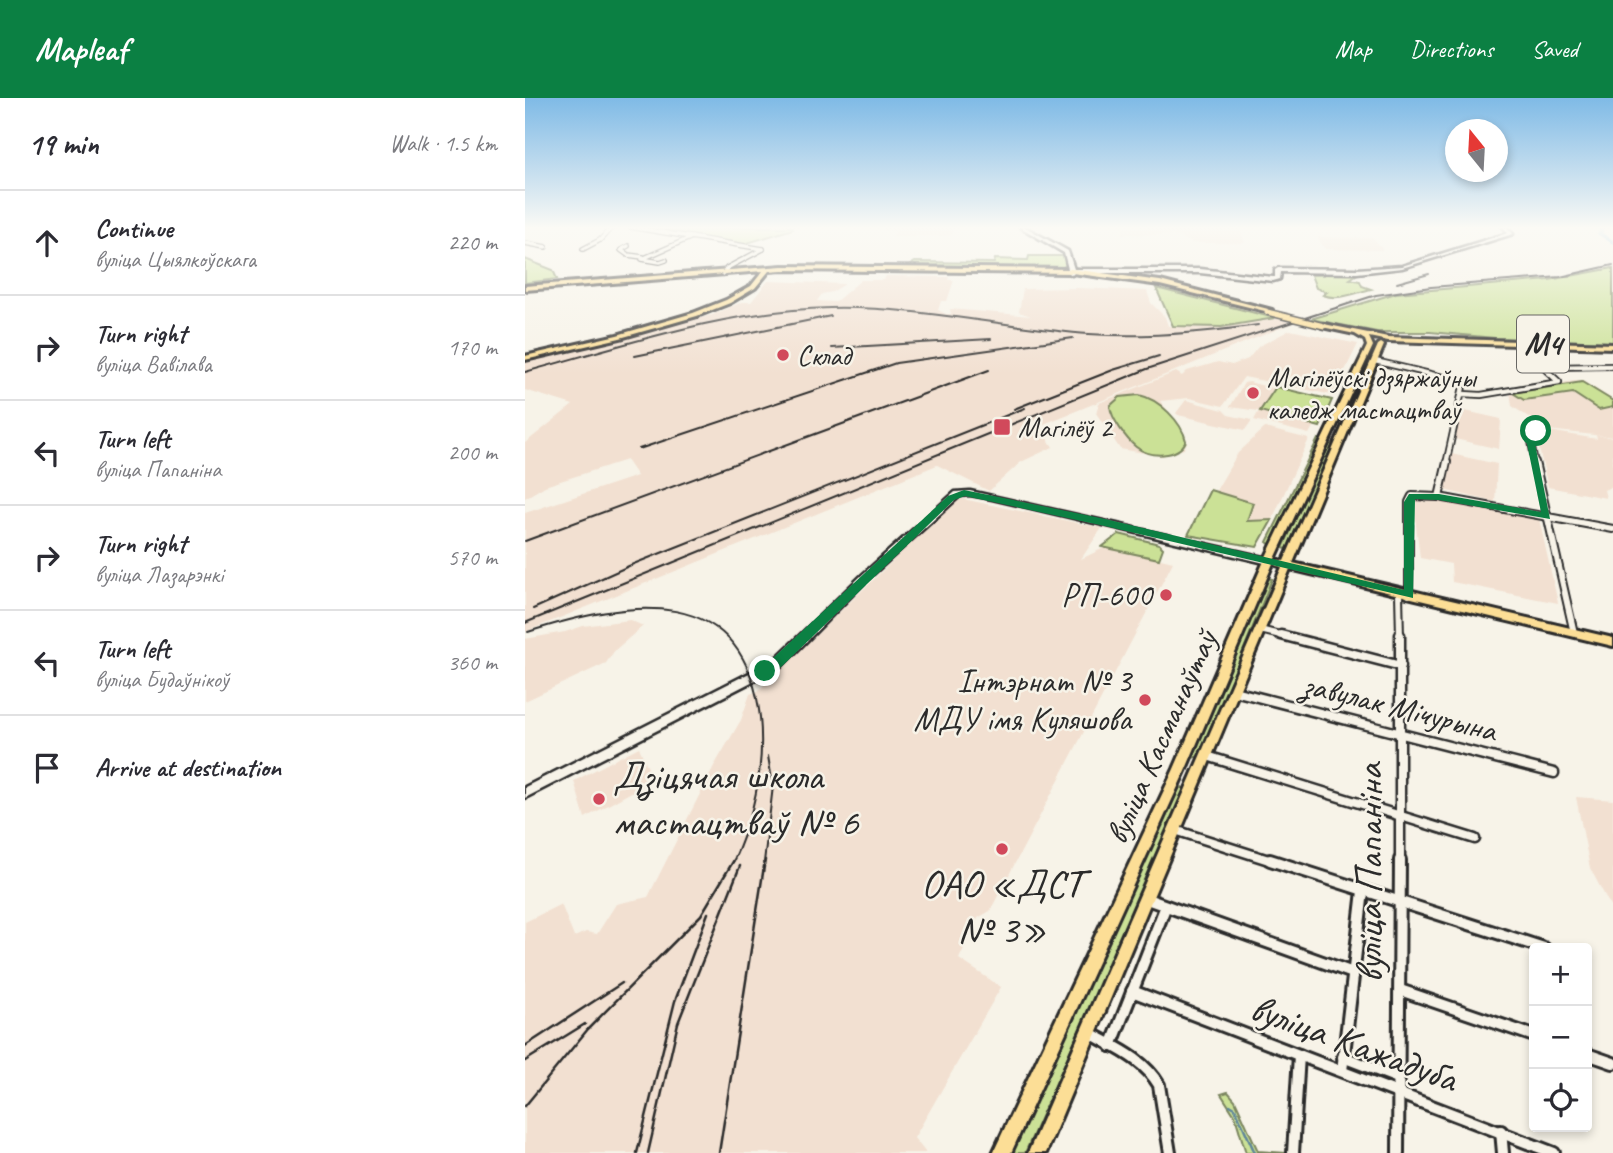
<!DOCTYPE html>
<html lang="en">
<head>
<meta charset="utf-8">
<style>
	:root { --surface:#fff; --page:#f7f7f7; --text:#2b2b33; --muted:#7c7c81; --line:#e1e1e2; --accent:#0b8043 }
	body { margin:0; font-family:Caveat,sans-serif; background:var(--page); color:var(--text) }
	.controls { position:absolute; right:21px; bottom:21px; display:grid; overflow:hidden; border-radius:7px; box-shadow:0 4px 10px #0003 }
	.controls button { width:63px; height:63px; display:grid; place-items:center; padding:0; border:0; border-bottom:2px solid var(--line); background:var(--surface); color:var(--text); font:35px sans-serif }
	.compass { position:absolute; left:920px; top:21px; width:63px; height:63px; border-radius:50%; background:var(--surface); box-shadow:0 4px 10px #0003; rotate:342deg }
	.stop { position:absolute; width:21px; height:21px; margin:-16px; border:5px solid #0b8043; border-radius:50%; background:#fff }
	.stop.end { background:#0b8043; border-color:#fff; box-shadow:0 2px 7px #0008 }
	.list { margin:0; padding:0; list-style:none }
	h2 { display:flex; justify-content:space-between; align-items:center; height:91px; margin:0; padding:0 28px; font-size:30px }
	h2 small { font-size:23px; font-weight:400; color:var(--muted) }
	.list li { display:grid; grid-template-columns:46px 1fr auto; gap:21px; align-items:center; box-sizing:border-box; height:105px; padding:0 28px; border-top:2px solid var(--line) }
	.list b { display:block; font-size:26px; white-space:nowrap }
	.list p { margin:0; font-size:23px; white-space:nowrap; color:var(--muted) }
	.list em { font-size:23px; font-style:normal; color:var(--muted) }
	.icon { flex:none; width:38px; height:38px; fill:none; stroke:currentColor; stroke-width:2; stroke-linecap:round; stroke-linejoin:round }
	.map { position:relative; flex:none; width:1088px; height:1055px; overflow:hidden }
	header { display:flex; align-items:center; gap:42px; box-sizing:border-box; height:98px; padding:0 35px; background:var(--accent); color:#fff }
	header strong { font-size:33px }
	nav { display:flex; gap:38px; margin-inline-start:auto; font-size:24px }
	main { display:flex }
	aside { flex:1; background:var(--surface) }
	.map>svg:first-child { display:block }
</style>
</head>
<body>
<header>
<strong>Mapleaf</strong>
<nav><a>Map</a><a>Directions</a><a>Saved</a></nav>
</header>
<main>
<aside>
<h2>19 min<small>Walk · 1.5 km</small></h2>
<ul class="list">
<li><svg class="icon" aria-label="ahead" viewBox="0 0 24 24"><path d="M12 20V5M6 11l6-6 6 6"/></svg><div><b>Continue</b><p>вуліца Цыялкоўскага</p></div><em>220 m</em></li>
<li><svg class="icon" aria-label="right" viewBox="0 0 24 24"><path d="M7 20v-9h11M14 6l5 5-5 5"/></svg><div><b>Turn right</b><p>вуліца Вавілава</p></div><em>170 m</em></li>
<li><svg class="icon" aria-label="left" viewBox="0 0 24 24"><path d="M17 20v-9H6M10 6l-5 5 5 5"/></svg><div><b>Turn left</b><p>вуліца Папаніна</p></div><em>200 m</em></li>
<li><svg class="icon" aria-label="right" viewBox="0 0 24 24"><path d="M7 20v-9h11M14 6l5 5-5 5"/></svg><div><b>Turn right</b><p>вуліца Лазарэнкі</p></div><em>570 m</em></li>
<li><svg class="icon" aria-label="left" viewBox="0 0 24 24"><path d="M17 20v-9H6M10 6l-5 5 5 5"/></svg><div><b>Turn left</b><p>вуліца Будаўнікоў</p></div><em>360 m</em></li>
<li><svg class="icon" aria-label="arrive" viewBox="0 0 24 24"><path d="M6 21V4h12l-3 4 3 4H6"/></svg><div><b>Arrive at destination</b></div></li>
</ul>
</aside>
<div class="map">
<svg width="1088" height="1055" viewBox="0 0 1088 1055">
	<rect width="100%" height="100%" fill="#f7f3e8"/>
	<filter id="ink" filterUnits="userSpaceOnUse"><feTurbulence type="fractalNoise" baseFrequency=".0143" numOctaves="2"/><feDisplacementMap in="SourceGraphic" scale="14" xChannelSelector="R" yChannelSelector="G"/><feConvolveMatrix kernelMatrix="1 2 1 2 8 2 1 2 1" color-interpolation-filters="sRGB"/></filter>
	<g filter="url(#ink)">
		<g fill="#f2e0d1">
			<polygon points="360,129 430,129 427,137 415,138 367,138 370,133 358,132"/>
			<polygon points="598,129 698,129 699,132 715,132 720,145 668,145 648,137 598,136"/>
			<polygon points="792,139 848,140 858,152 800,151"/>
			<polygon points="361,178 424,179 423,182 429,182 422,203 416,203 413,212 421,216 426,216 425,211 506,218 494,214 498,191 553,190 622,193 626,205 640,219 643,228 696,229 750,220 768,225 514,328 528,349 496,364 464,393 412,367 0,534 0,415 112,378 101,362 20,388 0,400 0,345 48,307 0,292 0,264 187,217 217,204 226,204 243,183 320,186 307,194 297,196 292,203 310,204 336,182 359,182"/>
			<polygon points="765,232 833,246 808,297 719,279 698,308 664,300 635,303 659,334 662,343 659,351 637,358 595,351 571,315 574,305 651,274 657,278 662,273 693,264 707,267 723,261 734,248"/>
			<polygon points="1056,282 1088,302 1088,339 1023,332 987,308 985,293"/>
			<polygon points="724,284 750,291 736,313 789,327 784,336 729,322 734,313 705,309 719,285"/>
			<polygon points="661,302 698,312 703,317 727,322 720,332 653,317 651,315"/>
			<polygon points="936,312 976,321 974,351 930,341"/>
			<polygon points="740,330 784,341 747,422 722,423 682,408 713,355"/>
			<polygon points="1024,333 1072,341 1071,337 1088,340 1088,388 1079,392 1081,400 1023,389 1012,342 1016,342 1015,334"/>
			<polygon points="926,356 972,366 970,404 919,392"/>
			<polygon points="892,399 1014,421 1033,505 927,484 926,466 895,460 888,402"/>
			<polygon points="433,400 577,430 556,461 583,448 648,464 465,813 453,820 434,861 476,889 389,1040 401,1055 0,1055 0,824 36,806 49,839 61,834 72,836 91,806 123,799 189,668 216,622 225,596 233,593"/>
			<polygon points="105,522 118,528 90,552 81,565 0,603 0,541 40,534 58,528"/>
			<polygon points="114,649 128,682 60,720 49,683"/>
			<polygon points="1051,699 1088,702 1088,813 1065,770"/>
		</g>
		<g fill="#cbe196" stroke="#7b8660" stroke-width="2">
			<polygon points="111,129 267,129 268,131 219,146"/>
			<polygon points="504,158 541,158 542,167 536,170 385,167 390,164 469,165 470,161 503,162"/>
			<polygon points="0,161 28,172 32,181 0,185"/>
			<polygon points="1088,170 1088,244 970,240 905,234 852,234 786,221 871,195 1024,182"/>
			<path d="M804 174 828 175 831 177 825 181 835 183 837 188 846 191C830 195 814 203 798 197L802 194 791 190 786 177H798Z"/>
			<polygon points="631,190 750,220 696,229 648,228"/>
			<polygon points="1057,284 1088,303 1088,309 1074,312 1048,295 999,302 988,295"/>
			<polygon points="751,289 807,302 795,329 735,313"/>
			<path d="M614 297C634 301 657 324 661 343 653 360 625 360 611 349 602 342 586 320 585 308L595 299Z"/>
			<polygon points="793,341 797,342 747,448 742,444"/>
			<polygon points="804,345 809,347 762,451 758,450"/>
			<polygon points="685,392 728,405 722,423 747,422 732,449 663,437"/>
			<polygon points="594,436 634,446 638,450 634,461 577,449"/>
			<polygon points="742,480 747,481 676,658 667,660 665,658"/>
			<polygon points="657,689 660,694 500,1055 487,1055 651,690"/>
			<polygon points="703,994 710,1002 733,1053 762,1055 721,1055 710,1018 696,996"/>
		</g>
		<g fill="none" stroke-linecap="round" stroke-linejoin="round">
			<polyline stroke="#60869a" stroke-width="2.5" points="705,1007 710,1010 730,1055"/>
			<polygon fill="#83c2e4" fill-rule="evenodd" points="1072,129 1079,129 1077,131 1079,133 1077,135 1088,142 1088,146 1072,136 1074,133 1071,130"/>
			<defs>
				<g id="street-far4">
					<polyline points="105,129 238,151"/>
					<polyline points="0,145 21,149"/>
					<polyline points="103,148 96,152 103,157 118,159"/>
					<polyline points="58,151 75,142 87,129"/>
					<polyline points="141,162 135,164 117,161 167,139"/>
					<polyline points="198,176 202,170 238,151"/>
				</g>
				<g id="street-far3">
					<polyline points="850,263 939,284 921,366"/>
					<polyline points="938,296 956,297 1034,284 1021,272 1026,269 1088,268"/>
					<polyline points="1010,366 1005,337 1011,333"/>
				</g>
				<g id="street-far2">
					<polyline points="1010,364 1049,535"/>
					<polyline points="914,399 922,364"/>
					<polyline points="874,495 875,539"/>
					<polyline points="884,497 884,404 887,398 914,399 1088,431"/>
					<polyline points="735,532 763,539"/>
				</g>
				<g id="street-far1">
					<polyline points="756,537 876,568"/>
					<polyline points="875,537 875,764"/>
					<polyline points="709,593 1029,675"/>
					<polyline points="682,658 950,741"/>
					<polyline points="650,732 750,764"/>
				</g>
				<g id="street">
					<polyline points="745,762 1019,850"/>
					<polyline points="622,801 828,875"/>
					<polyline points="875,892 1009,938"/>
					<polyline points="607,893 1029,1055"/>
					<path d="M565 935C591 950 618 960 634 987L645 1055"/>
					<polyline points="586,948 640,810"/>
					<polyline points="1062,956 1088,965"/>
					<polyline points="818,959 873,980"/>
					<polyline points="817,973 838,793"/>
					<polyline points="976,1033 978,1055"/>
					<polyline points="768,1055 774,957"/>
					<polyline points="873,1055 875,762"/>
				</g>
				<g id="secondary">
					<polygon points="495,129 500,129 543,153 549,171 675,171 748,179 750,179 750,172 753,170 832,171 877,168 983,135 978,129 982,129 988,136 877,170 832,175 756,174 755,181 748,183 675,175 549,175 547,177 544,175 539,155"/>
					<polygon points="445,393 744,460 748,463 744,466 467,401 445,397 435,398 344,480 256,569 0,700 0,689 248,563 338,476 430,394"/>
				</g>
				<g id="primary">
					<polygon points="257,168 547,171 635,183 747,212 744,214 635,187 547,175 257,172 244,173 230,190 205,205 172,218 95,240 0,262 0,258 92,237 168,215 201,202 226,188 238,173 0,192 0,188"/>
					<polygon points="799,226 863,239 1088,246 1088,250 863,243 844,239 848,248 749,463 661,671 486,1055 468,1055 649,671 739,463 842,248 840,242 830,236 797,229 797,227"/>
					<polygon points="856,245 859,247 768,465 1088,540 1088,548 765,471 521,1055 503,1055 757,469 751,467 749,465 754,462 759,463 853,247"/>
				</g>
			</defs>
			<use href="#street-far4" stroke="#2b2b2b" stroke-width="6"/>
			<use href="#street-far3" stroke="#2b2b2b" stroke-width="8"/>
			<use href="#street-far2" stroke="#2b2b2b" stroke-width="10"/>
			<use href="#street-far1" stroke="#2b2b2b" stroke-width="13"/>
			<use href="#street" stroke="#2b2b2b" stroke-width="16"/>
			<use href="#secondary" stroke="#2b2b2b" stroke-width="5"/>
			<use href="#primary" stroke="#2b2b2b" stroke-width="6"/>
			<use href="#street-far4" stroke="#f7f3e8" stroke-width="3.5"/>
			<use href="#street-far3" stroke="#f7f3e8" stroke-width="4.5"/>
			<use href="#street-far2" stroke="#f7f3e8" stroke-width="6"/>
			<use href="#street-far1" stroke="#f7f3e8" stroke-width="8"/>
			<use href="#street" stroke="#f7f3e8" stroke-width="10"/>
			<use href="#secondary" fill="#f7f3e8" fill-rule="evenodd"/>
			<use href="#primary" fill="#fcde96" fill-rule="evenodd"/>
			<g stroke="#2b2b2b" stroke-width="2">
				<polyline points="872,185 904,176"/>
				<polyline points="307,250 466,241"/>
				<polyline points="110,258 306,218"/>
				<path d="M0 274C100 247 201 212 305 210 392 208 478 229 564 236 620 240 677 235 733 227"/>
				<polyline points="489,311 588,272 634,258"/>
				<polyline points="114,351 371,265 548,240"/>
				<polyline points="0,443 464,272"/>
				<polyline points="8,511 106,467 500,310"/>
				<polyline points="0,525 622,271 851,197 906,189 1035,179 1088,167"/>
				<path d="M3 534C103 502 219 482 235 619 240 670 229 718 208 764"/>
				<polyline points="239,764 248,688 243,658"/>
			</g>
			<g stroke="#2b2b2b" stroke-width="2.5">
				<polyline points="0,948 97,885"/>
				<polyline points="0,963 60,926"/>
				<polyline points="0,1008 63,931 176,817 209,762"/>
				<polyline points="112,1055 150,903 183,815"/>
				<polyline points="123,1055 153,925 215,768"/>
				<polyline points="194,1055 240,762"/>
			</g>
			<defs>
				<polyline id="primary-bridge" points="742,214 799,228"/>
			</defs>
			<use href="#primary-bridge" stroke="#2b2b2b" stroke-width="8" stroke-linecap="butt"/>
			<use href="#primary-bridge" stroke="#fcde96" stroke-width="5"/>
		</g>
	</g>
	<linearGradient id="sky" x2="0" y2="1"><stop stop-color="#7fbae6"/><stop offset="0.47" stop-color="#fbfaf5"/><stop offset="1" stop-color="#fbfaf5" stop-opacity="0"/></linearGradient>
	<rect width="1088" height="276" fill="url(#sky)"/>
	<polygon fill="#0b8043" points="1008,331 1015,333 1009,341 1025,421 914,402 890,401 888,500 580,428 440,398 429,402 256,569 240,578 234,573 423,398 439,392 580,421 879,492 879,404 884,396 914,396 1016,414 1001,341 1002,335"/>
	<g fill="#d1495b" stroke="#f7f3e8" stroke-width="2.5">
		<circle cx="258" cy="257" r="7"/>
		<circle cx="728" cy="295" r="7"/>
		<rect x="468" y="320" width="18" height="18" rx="3.5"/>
		<circle cx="641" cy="497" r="7"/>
		<circle cx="620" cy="602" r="7"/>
		<circle cx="74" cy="701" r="7"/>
		<circle cx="477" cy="751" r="7"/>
	</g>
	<g text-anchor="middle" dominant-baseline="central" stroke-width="5" stroke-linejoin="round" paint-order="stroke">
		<g font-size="28" fill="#2b2b2b" stroke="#f7f3e8" text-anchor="start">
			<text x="272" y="257">Склад</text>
			<text x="742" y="279">Магілёўскі дзяржаўны<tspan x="742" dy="32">каледж мастацтваў</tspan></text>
			<text x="493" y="329">Магілёў 2</text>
		</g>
		<rect fill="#f7f3e8" stroke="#686764" stroke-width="2" x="992" y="217.5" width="52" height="57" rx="5"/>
		<g font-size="32" font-weight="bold" fill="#2b2b2b">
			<text x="1018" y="246">М4</text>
		</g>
		<g font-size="33" fill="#2b2b2b" stroke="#f7f3e8" text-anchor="end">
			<text x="627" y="497">РП-600</text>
			<text x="606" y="583">Інтэрнат № 3<tspan x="606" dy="38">МДУ імя Куляшова</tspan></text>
		</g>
		<g font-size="33" fill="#2b2b2b" stroke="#f7f3e8">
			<text transform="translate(875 609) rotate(14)">завулак Мічурына</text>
			<text transform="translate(636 639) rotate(-66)">вуліца Касманаўтаў</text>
		</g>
		<g font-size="40" fill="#2b2b2b" stroke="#f7f3e8" text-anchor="start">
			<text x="88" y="678">Дзіцячая школа<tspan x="88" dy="46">мастацтваў № 6</tspan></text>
			<text x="477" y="786" text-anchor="middle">ОАО «ДСТ<tspan x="477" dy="46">№ 3»</tspan></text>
		</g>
		<g font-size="40" fill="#2b2b2b" stroke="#f7f3e8">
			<text transform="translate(844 775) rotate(-90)">вуліца Папаніна</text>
			<text transform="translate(829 945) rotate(20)">вуліца Кажадуба</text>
		</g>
	</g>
</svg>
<div class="controls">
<button>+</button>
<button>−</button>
<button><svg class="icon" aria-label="locate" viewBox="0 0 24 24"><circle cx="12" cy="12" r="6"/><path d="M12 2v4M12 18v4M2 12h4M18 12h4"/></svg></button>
</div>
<svg class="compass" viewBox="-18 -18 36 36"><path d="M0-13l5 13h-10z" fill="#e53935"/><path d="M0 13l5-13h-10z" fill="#7c7c81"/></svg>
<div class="stop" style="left:1011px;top:333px"></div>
<div class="stop end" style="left:240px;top:573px"></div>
</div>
</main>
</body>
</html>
